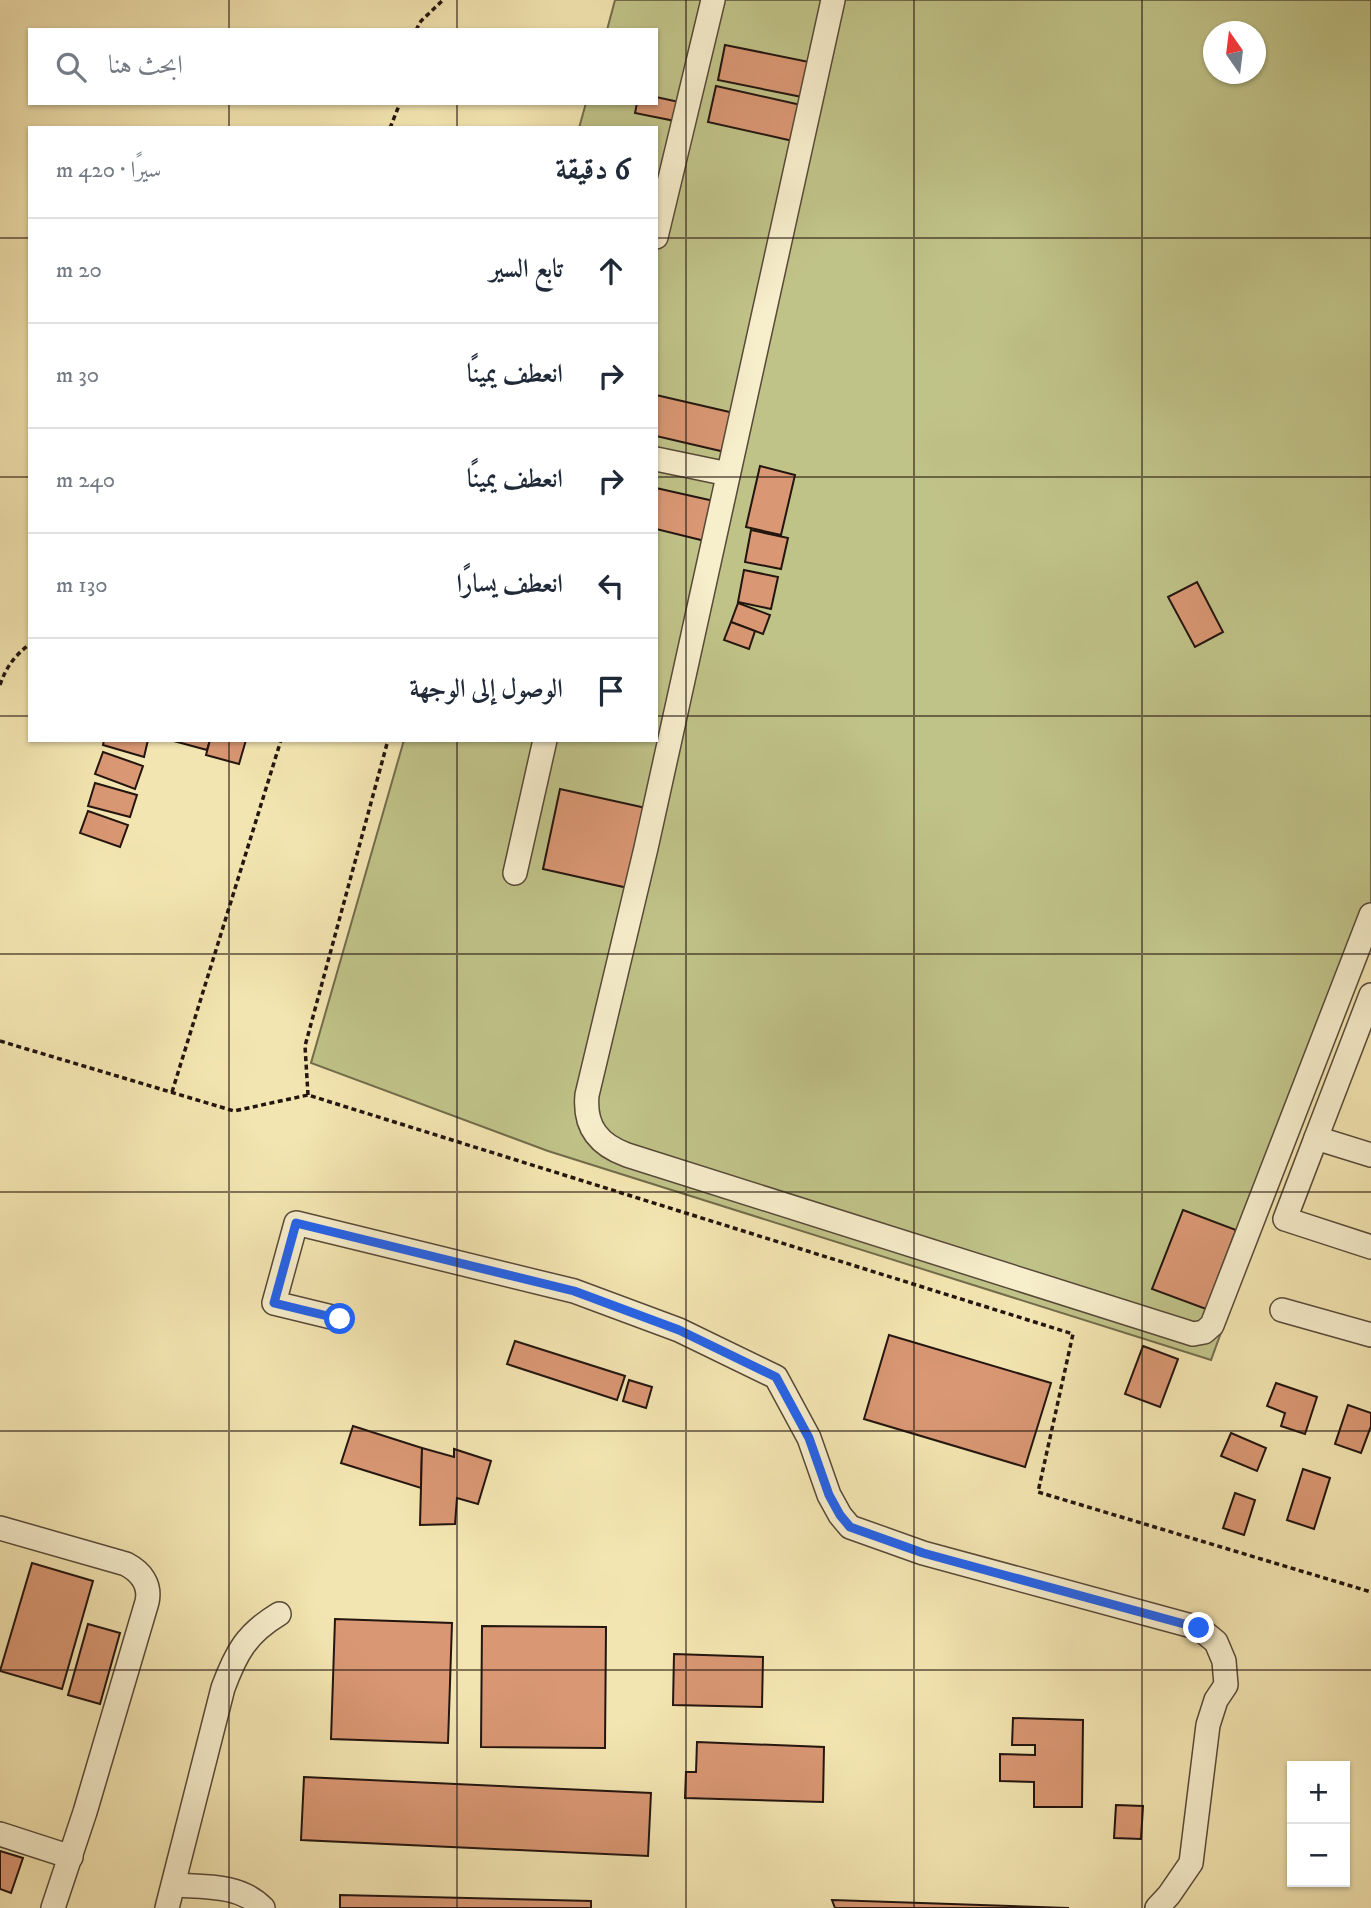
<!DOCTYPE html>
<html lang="ar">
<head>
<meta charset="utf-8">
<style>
	:root { --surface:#fff; --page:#f2f2f3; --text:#1f2937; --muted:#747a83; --line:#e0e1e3 }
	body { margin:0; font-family:"IM FELL DW Pica",Amiri,serif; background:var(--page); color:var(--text); direction:rtl }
	.controls { position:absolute; right:21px; bottom:21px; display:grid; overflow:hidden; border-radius:0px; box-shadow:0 2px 5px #0004 }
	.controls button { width:63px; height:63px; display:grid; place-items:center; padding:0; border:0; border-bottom:2px solid var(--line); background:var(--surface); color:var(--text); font:35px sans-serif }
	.compass { position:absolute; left:1203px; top:21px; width:63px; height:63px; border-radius:50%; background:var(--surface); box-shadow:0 2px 5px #0004; rotate:346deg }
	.stop { position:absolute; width:21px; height:21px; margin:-16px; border:5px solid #2563eb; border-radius:50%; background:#fff }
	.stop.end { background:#2563eb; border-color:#fff; box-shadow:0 2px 7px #0008 }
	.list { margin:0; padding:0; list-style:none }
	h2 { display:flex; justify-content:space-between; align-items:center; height:91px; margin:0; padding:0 28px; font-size:30px }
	h2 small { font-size:23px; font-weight:400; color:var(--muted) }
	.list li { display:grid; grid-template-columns:46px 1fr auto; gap:21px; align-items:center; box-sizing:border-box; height:105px; padding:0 28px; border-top:2px solid var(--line) }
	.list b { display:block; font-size:26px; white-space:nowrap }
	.list em { font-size:23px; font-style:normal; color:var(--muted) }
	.icon { flex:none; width:38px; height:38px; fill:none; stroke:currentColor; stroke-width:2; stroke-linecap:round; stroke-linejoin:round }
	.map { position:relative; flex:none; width:1371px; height:1908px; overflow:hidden; direction:ltr }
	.search { position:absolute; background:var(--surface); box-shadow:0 2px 5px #0004; left:28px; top:28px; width:630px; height:77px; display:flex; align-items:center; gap:18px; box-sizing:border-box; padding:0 24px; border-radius:0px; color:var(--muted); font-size:26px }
	.panel { position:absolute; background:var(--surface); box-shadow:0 2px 5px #0004; left:28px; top:126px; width:630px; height:616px; border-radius:0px; direction:rtl }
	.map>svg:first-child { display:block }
</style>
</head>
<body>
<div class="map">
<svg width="1371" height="1908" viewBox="0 0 1371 1908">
	<rect width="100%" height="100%" fill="#f3e5b1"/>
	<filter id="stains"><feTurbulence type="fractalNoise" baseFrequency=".00286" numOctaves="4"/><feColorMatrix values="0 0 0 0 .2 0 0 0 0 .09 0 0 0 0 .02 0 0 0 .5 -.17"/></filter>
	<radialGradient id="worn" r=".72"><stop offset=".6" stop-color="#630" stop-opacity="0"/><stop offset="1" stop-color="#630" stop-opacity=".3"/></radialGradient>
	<path fill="#c0c388" stroke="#726c4c" stroke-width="2" fill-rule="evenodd" d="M615 0H1371V922L1211 1360 548 1151 311 1063 404 740H656V128H579L586 103H656V30H607ZM1214 32H1256V74H1214Z"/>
	<g fill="#d99773" stroke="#23150f" stroke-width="2">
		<polygon points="725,45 809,62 802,97 718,80"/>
		<polygon points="716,86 801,105 793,141 708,122"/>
		<polygon points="656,97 679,102 675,121 635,113 637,103 656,103"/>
		<polygon points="656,395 734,413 725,452 656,436"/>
		<polygon points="760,466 795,475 781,535 746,527"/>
		<polygon points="656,488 714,501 705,541 656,529"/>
		<polygon points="751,530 788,538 781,569 745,562"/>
		<polygon points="744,570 778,577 771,609 738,602"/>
		<polygon points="1197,582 1223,632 1195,647 1168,597"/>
		<polygon points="738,603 770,615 763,634 731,622"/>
		<polygon points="731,622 755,631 749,649 724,640"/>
		<polygon points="104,740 148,740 144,757 103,745"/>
		<polygon points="170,740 210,740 207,750"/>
		<polygon points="210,740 246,740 239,764 206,755"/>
		<polygon points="103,752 143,766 135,789 95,774"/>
		<polygon points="95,783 137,795 130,817 88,806"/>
		<polygon points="560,789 646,808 628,888 543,869"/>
		<polygon points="88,811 128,825 120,847 80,833"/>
		<polygon points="1183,1210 1236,1230 1206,1309 1152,1289"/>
		<polygon points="889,1335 1051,1383 1025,1467 864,1419"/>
		<polygon points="515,1341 625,1376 617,1400 507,1364"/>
		<polygon points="1143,1346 1178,1359 1160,1407 1125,1394"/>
		<polygon points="629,1380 652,1387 646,1408 623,1401"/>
		<polygon points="1276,1383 1317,1397 1305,1434 1281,1426 1285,1413 1267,1406"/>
		<polygon points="1348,1405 1371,1413 1371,1426 1361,1453 1335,1444"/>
		<polygon points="353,1426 422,1448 421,1488 341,1463"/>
		<polygon points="1231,1433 1266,1448 1257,1471 1221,1456"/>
		<polygon points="422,1448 454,1457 454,1449 491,1461 478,1504 457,1498 455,1524 420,1525"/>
		<polygon points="1303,1469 1330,1478 1314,1529 1287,1520"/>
		<polygon points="1235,1493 1255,1500 1244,1535 1223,1528"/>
		<polygon points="32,1563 93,1581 62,1689 0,1671"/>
		<polygon points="335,1619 452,1623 448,1743 331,1739"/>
		<polygon points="88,1624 120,1633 100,1704 68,1695"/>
		<polygon points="482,1626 606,1627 605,1748 481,1747"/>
		<polygon points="674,1654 763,1657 762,1707 673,1705"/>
		<polygon points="1013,1718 1083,1720 1082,1807 1034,1807 1034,1782 1000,1781 1000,1754 1035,1755 1035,1745 1012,1745"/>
		<polygon points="697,1742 824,1747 823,1802 685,1798 686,1772 696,1772"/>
		<polygon points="304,1777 651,1793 648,1856 301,1840"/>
		<polygon points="1116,1805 1143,1806 1141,1839 1114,1838"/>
		<polygon points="0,1851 23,1858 11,1893 0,1889"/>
		<polygon points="340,1895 591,1901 591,1908 340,1908"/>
		<polygon points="832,1900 1069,1908 835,1908"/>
	</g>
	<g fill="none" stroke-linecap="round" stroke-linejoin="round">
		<defs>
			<g id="minor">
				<path d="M833 0 646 848 587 1095C584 1127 599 1145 627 1155L1193 1334 1204 1332 1212 1325 1371 915"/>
				<polyline points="656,237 713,0"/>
				<polyline points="656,459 728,474"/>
				<polyline points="515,873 545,740"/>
				<polyline points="1371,995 1316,1138 1371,1155"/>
				<polyline points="1316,1138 1285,1219 1371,1247"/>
				<polyline points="1282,1310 1371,1335"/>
				<polyline points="340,1319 274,1303 296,1223 574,1291 679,1330 776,1377 809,1438 829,1495 840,1515 850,1527 923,1553 1199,1628 1216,1642 1224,1661 1226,1685 1216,1700 1208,1725 1191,1863 1169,1895 1157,1908"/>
				<path d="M0 1528 126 1564C141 1572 151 1584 147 1602L85 1812 53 1908"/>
				<polyline points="0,1834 71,1857"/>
				<path d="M174 1885C204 1887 240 1884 263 1908"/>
				<path d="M167 1908 223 1688C236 1653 246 1634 279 1614"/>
			</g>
		</defs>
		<use href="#minor" stroke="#574938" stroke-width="26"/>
		<g stroke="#23150f" stroke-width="3.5" stroke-dasharray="5 3.5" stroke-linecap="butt">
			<polyline points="416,30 421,21 443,0"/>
			<polyline points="390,128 400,103"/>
			<path d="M0 685C6 667 15 655 30 644"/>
			<polyline points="0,1041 234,1111 308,1095 1073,1334 1038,1492 1371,1592"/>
			<polyline points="172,1092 281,740"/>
			<polyline points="308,1095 305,1046 388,740"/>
		</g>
		<use href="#minor" stroke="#f7eecc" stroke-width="23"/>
	</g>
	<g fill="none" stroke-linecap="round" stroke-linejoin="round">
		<polyline stroke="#2563eb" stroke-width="9" points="340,1319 274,1303 296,1223 574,1291 679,1330 776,1377 809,1438 829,1495 840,1515 850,1527 923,1553 1199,1628"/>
	</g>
	<path fill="none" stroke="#23150f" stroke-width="2" stroke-opacity="0.55" d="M229 0V30M457 0V30M686 0V1908M914 0V1908M1142 0V1908M229 103V128M457 103V128M0 238H30M656 238H1371M0 477H30M656 477H1371M0 716H30M656 716H1371M229 740V1908M457 740V1908M0 954H1371M0 1192H1371M0 1431H1371M0 1670H1371"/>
	<rect width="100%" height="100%" filter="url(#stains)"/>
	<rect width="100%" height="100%" fill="url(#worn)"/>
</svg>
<div class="controls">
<button>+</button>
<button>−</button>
</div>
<svg class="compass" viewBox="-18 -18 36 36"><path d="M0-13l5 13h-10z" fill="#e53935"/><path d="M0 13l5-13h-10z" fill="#747a83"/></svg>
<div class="stop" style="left:340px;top:1319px"></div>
<div class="stop end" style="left:1199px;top:1628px"></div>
<div class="search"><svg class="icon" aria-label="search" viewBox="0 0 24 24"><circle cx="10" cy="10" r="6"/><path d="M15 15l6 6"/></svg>ابحث هنا</div>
<section class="panel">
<h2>6 دقيقة<small>سيرًا · 420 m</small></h2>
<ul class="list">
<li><svg class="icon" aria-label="ahead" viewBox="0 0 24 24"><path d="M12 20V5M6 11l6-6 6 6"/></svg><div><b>تابع السير</b></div><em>20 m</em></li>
<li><svg class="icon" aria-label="right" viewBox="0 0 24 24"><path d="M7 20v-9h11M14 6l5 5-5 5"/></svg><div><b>انعطف يمينًا</b></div><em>30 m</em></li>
<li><svg class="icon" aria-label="right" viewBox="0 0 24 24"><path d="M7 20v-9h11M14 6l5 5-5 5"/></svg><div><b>انعطف يمينًا</b></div><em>240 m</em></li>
<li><svg class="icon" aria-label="left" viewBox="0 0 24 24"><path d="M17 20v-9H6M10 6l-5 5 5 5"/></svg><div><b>انعطف يسارًا</b></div><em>130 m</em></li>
<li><svg class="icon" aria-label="arrive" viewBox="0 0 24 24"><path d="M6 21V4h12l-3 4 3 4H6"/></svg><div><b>الوصول إلى الوجهة</b></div></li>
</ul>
</section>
</div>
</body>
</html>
